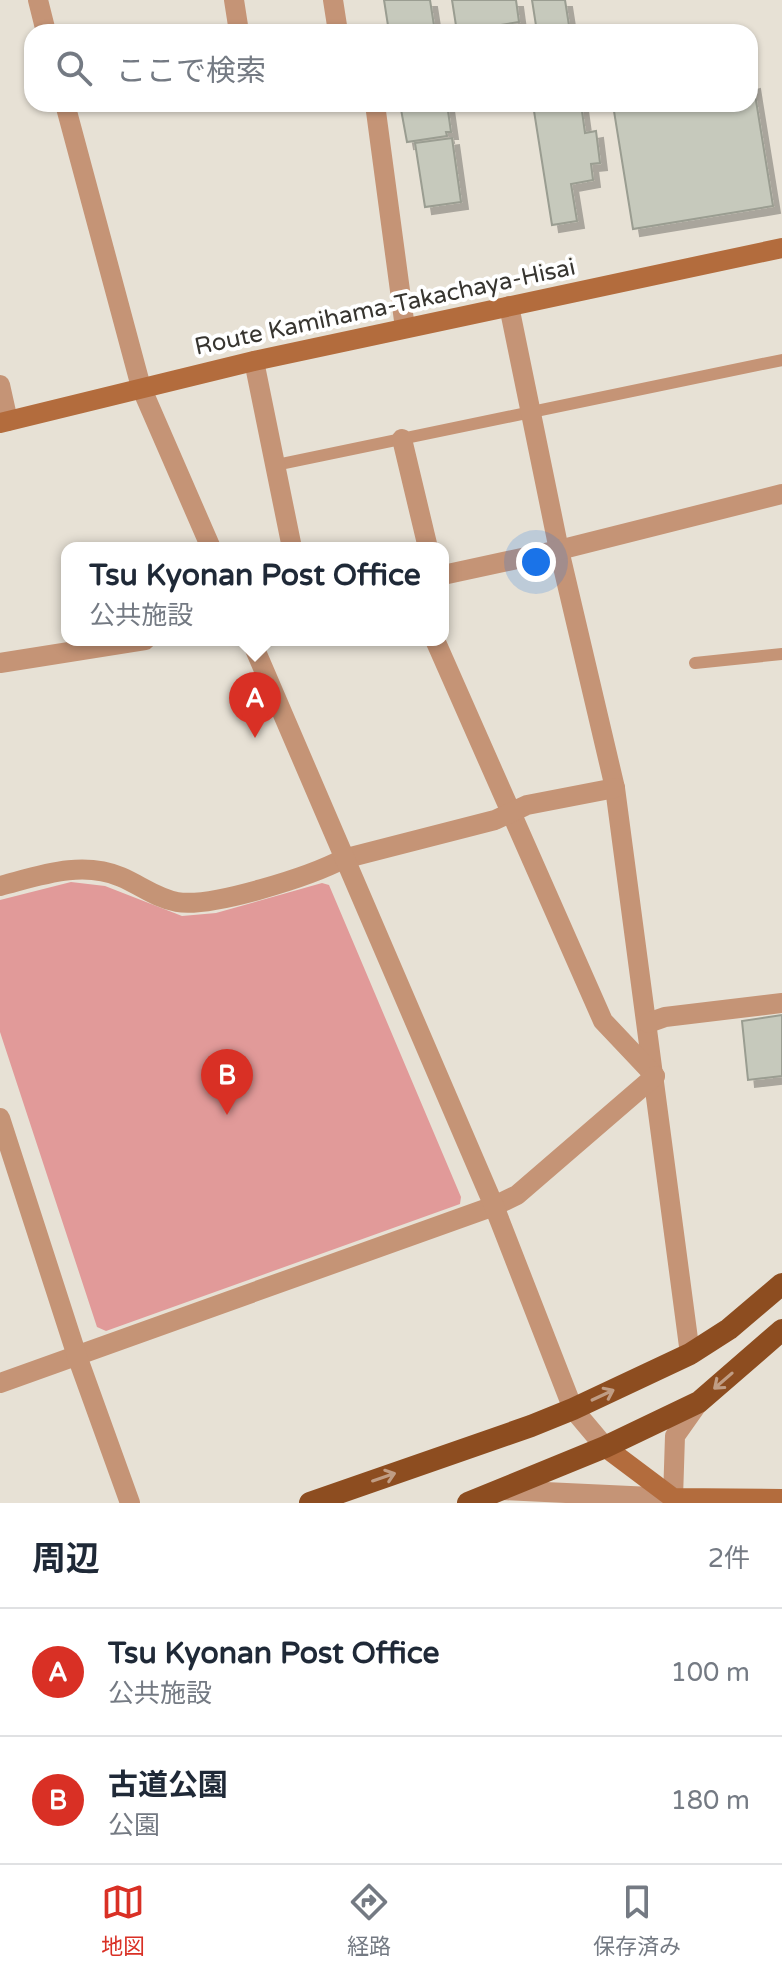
<!DOCTYPE html>
<html lang="ja">
<head>
<meta charset="utf-8">
<style>
	:root { --surface:#fff; --page:#f6f6f7; --text:#1f2937; --muted:#747a83; --line:#e0e1e3; --accent:#d93025 }
	body { margin:0; font-family:"Varela Round","Noto Sans JP",sans-serif; background:var(--page); color:var(--text) }
	.you { position:absolute; left:536px; top:562px; width:28px; height:28px; margin:-20px; border:6px solid #fff; border-radius:50%; background:#1a73e8; box-shadow:0 0 0 12px #1a73e833 }
	.badge { display:grid; place-items:center; width:52px; height:52px; border-radius:50%; background:var(--accent); color:#fff; font-size:26px; font-weight:700 }
	.pin { position:absolute; translate:-50% -66px; filter:drop-shadow(0 2px 4px #0008) }
	.pin::after { content:''; position:absolute; top:42px; width:28px; height:24px; background:inherit; clip-path:polygon(0 0,100% 0,50% 100%) }
	.popup { position:absolute; left:61px; top:542px; width:388px; height:104px; box-sizing:border-box; display:grid; place-content:center; border-radius:16px; background:var(--surface); filter:drop-shadow(0 2px 6px #0005); font-size:26px; white-space:nowrap; color:var(--muted) }
	.popup b { font-size:30px; color:var(--text) }
	.popup::after { content:''; position:absolute; left:50%; top:100%; margin-left:-16px; border:16px solid transparent; border-top-color:var(--surface) }
	.list { margin:0; padding:0; list-style:none }
	h2 { display:flex; justify-content:space-between; align-items:center; height:104px; margin:0; padding:0 32px; font-size:34px }
	h2 small { font-size:26px; font-weight:400; color:var(--muted) }
	.list li { display:grid; grid-template-columns:52px 1fr auto; gap:24px; align-items:center; box-sizing:border-box; height:128px; padding:0 32px; border-top:2px solid var(--line) }
	.list b { display:block; font-size:30px; white-space:nowrap }
	.list p { margin:0; font-size:26px; white-space:nowrap; color:var(--muted) }
	.list em { font-size:26px; font-style:normal; color:var(--muted) }
	.icon { flex:none; width:44px; height:44px; fill:none; stroke:currentColor; stroke-width:2; stroke-linecap:round; stroke-linejoin:round }
	.map { position:relative; flex:none; width:782px; height:1503px; overflow:hidden }
	.search { position:absolute; background:var(--surface); box-shadow:0 2px 6px #0004; left:24px; right:24px; top:24px; height:88px; display:flex; align-items:center; gap:20px; box-sizing:border-box; padding:0 28px; border-radius:24px; color:var(--muted); font-size:30px }
	.sheet { height:360px; background:var(--surface) }
	nav { display:flex; justify-content:space-around; align-items:center; box-sizing:border-box; height:112px; border-top:2px solid var(--line); background:var(--surface); font-size:22px; color:var(--muted) }
	nav a { display:grid; justify-items:center; gap:4px }
	nav .on { color:var(--accent) }
	.map>svg:first-child { display:block }
</style>
</head>
<body>
<div class="map">
<svg width="782" height="1503" viewBox="0 0 782 1503">
	<defs>
		<filter id="shadow"><feDropShadow dx="7" dy="7" stdDeviation="0" flood-color="#0004"/></filter>
	</defs>
	<rect width="100%" height="100%" fill="#e7e1d5"/>
	<polygon fill="#e19a99" points="71,882 105,886 182,916 216,913 322,883 329,885 461,1197 460,1204 106,1331 97,1327 0,1032 0,900"/>
	<g fill="#c6c9bc" stroke="#9a9d91" stroke-width="2" filter="url(#shadow)">
		<polygon points="384,0 430,0 435,32 389,32"/>
		<polygon points="452,0 516,0 519,22 457,32"/>
		<polygon points="532,0 565,0 570,32 537,32"/>
		<polygon points="753,82 773,206 633,229 613,105 750,104 750,83"/>
		<polygon points="400,104 447,104 451,132 446,132 447,136 407,142"/>
		<polygon points="549,104 581,104 585,133 596,131 600,163 591,164 593,180 571,184 577,221 552,225 534,111 549,108"/>
		<polygon points="452,138 461,202 425,207 415,143"/>
		<polygon points="782,1015 782,1076 748,1080 742,1021"/>
	</g>
	<g fill="none" stroke-linecap="round" stroke-linejoin="round">
		<g stroke="#c59476" stroke-width="12">
			<polyline points="276,465 782,360"/>
			<polyline points="695,663 782,654"/>
		</g>
		<g stroke="#c59476" stroke-width="20">
			<polyline points="234,0 239,32"/>
			<polyline points="333,0 338,32"/>
			<polyline points="375,104 405,328"/>
			<polyline points="509,306 559,550 615,788 690,1354"/>
			<polyline points="254,361 292,548"/>
			<polyline points="0,385 8,421"/>
			<polyline points="402,439 428,548"/>
			<polyline points="443,575 559,550 782,494"/>
			<polyline points="435,640 603,1021 655,1076"/>
			<polyline points="0,663 145,640"/>
			<path d="M0 886C39 876 81 860 121 877 140 885 156 898 177 902 212 908 311 876 343 859L495 820 527 805 615 788"/>
			<polyline points="648,1023 665,1017 782,1003"/>
			<polyline points="0,1383 494,1206 517,1195 655,1076"/>
			<polyline points="673,1498 675,1436 699,1402"/>
		</g>
		<g stroke="#c59476" stroke-width="20">
			<polyline points="38,0 46,32"/>
			<polyline points="65,104 141,387 211,548"/>
			<polyline points="251,640 494,1206 573,1409 605,1447"/>
			<polyline points="0,1118 77,1356 130,1503"/>
			<polyline points="502,1490 673,1498 677,1503"/>
		</g>
		<g stroke="#b36c3d" stroke-width="20">
			<polyline points="0,423 254,361 782,248"/>
			<polyline points="605,1447 673,1498 782,1499"/>
		</g>
		<g stroke="#8d4d20" stroke-width="22">
			<polyline points="310,1503 531,1426 573,1409 690,1354 729,1329 782,1284"/>
			<polyline points="468,1503 605,1447 699,1402 782,1330"/>
		</g>
	</g>
	<defs><path id="oneway-shaft" d="M-6 0H5M1.5-3L5.5 0L1.5 3" fill="none" stroke-width="1.6" stroke-linecap="round" stroke-linejoin="round" transform="scale(2)"/></defs>
	<g stroke="#c09d84">
		<use href="#oneway-shaft" transform="translate(723 1381) rotate(139)"/>
		<use href="#oneway-shaft" transform="translate(603 1395) rotate(-25)"/>
		<use href="#oneway-shaft" transform="translate(384 1477) rotate(-19)"/>
	</g>
	<g text-anchor="middle" dominant-baseline="central" stroke-width="8" stroke-linejoin="round" paint-order="stroke">
		<g font-size="24" fill="#373530" stroke="#fff">
			<text transform="translate(385 307) rotate(-12)">Route Kamihama-Takachaya-Hisai</text>
		</g>
	</g>
</svg>
<div class="you"></div>
<div class="pin badge" style="left:255px;top:738px">A</div>
<div class="popup"><b>Tsu Kyonan Post Office</b>公共施設</div>
<div class="pin badge" style="left:227px;top:1115px">B</div>
<div class="search"><svg class="icon" aria-label="search" viewBox="0 0 24 24"><circle cx="10" cy="10" r="6"/><path d="M15 15l6 6"/></svg>ここで検索</div>
</div>
<section class="sheet">
<h2>周辺<small>2件</small></h2>
<ul class="list">
<li><span class="badge">A</span><div><b>Tsu Kyonan Post Office</b><p>公共施設</p></div><em>100 m</em></li>
<li><span class="badge">B</span><div><b>古道公園</b><p>公園</p></div><em>180 m</em></li>
</ul>
</section>
<nav>
<a class="on"><svg class="icon" aria-label="map" viewBox="0 0 24 24"><path d="M3 6l6-2 6 2 6-2v14l-6 2-6-2-6 2zM9 4v14M15 6v14"/></svg>地図</a>
<a><svg class="icon" aria-label="directions" viewBox="0 0 24 24"><path d="M12 3l9 9-9 9-9-9zM9 14v-3h6M13 9l2 2-2 2"/></svg>経路</a>
<a><svg class="icon" aria-label="saved" viewBox="0 0 24 24"><path d="M7 4h10v16l-5-4-5 4z"/></svg>保存済み</a>
</nav>
</body>
</html>
